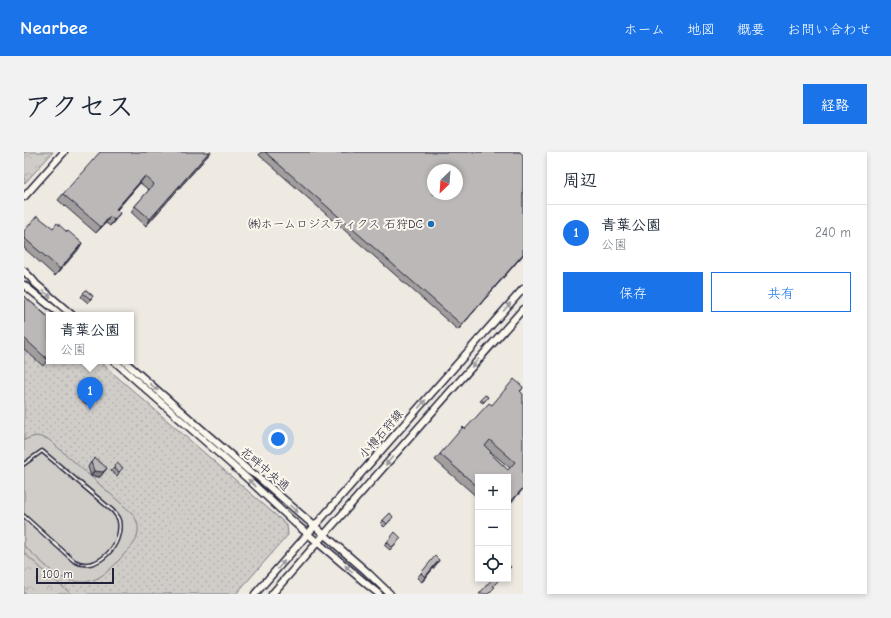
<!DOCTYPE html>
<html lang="ja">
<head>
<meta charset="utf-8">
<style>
	:root { --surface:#fff; --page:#f2f2f3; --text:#1f2937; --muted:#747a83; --line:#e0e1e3; --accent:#1a73e8 }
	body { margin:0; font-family:"Comic Neue","Klee One",sans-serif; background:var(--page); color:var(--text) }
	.controls { position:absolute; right:12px; bottom:12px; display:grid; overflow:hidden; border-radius:0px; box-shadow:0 2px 6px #0003 }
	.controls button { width:36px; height:36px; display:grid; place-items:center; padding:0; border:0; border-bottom:1px solid var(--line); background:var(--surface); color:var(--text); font:20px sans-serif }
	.compass { position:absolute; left:403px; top:12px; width:36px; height:36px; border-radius:50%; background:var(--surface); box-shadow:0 2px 6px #0003; rotate:205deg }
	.scale { position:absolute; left:12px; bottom:10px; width:78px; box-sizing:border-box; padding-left:4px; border:2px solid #22223b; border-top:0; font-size:11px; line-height:14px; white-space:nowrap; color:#22223b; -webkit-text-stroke:3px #fbf7ec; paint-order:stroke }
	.you { position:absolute; left:254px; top:287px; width:14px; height:14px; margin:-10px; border:3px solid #fff; border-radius:50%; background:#1a73e8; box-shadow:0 0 0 6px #1a73e833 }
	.badge { display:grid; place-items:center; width:26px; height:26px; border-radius:50%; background:var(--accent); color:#fff; font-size:13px; font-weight:700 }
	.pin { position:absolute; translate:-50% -33px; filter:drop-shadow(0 1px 2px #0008) }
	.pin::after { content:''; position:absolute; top:21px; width:14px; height:12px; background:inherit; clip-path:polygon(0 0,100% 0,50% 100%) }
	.popup { position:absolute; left:22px; top:160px; width:88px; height:52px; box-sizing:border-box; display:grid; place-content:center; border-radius:0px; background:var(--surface); filter:drop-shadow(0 1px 3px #0005); font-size:13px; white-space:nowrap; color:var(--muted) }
	.popup b { font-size:15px; color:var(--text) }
	.popup::after { content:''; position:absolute; left:50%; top:100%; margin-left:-8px; border:8px solid transparent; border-top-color:var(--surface) }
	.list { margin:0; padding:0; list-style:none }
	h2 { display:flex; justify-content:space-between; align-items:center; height:52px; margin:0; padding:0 16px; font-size:17px }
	h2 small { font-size:13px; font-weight:400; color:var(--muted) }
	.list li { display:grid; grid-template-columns:26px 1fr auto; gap:12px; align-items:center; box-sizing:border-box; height:56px; padding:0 16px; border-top:1px solid var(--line) }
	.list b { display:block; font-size:15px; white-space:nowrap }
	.list p { margin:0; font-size:13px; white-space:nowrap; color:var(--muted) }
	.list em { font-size:13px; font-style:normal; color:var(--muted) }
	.actions { display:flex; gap:8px; padding:12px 16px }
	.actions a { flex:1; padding:9px 0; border:1px solid var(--accent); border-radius:0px; text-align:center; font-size:14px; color:var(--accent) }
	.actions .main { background:var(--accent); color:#fff }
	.icon { flex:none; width:22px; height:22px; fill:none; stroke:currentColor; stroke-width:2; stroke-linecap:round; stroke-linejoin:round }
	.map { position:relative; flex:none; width:499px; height:442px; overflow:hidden; border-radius:0px }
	header { display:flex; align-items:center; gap:24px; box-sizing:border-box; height:56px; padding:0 20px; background:var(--accent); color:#fff }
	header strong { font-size:19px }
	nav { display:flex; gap:22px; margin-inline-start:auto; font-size:14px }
	.intro { display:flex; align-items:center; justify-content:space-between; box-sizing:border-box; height:96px; padding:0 24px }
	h1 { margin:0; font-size:28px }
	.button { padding:10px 18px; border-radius:0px; background:var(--accent); color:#fff; font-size:14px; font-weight:700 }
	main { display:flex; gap:24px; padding:0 24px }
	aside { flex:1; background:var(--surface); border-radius:0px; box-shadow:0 2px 6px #0003 }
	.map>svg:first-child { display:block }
</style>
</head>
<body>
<header>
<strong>Nearbee</strong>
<nav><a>ホーム</a><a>地図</a><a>概要</a><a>お問い合わせ</a></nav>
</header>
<div class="intro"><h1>アクセス</h1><a class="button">経路</a></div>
<main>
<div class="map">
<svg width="499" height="442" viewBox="0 0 499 442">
	<defs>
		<pattern id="forest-crowns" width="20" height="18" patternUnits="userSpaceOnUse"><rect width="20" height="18" fill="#d0cdc9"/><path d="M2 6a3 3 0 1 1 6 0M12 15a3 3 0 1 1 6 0" fill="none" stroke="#b2b0ae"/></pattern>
		<pattern id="park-dots" width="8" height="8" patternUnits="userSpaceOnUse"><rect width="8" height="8" fill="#d0cdc9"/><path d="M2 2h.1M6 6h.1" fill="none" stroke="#b2b0ae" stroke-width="1.8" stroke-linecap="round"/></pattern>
	</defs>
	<rect width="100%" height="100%" fill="#eeeae2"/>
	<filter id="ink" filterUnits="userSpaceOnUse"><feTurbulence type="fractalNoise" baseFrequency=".025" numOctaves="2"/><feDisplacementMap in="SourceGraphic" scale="8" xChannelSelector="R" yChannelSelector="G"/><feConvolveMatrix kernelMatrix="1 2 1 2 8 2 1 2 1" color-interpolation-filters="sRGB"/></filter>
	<g filter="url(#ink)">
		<g fill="url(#forest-crowns)" stroke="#797882">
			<polygon points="0,0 29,0 0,32"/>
			<polygon points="0,397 53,442 1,442 0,441"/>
		</g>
		<polygon fill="url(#park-dots)" stroke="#797882" points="0,144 25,165 25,209 75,209 263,373 264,383 212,442 47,442 10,410 0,401"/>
		<path fill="#d0cdc9" stroke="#797882" d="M13 284 24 287 31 293 108 361C113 368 116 375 113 384 112 391 106 396 101 401 90 414 79 427 62 430 51 431 42 427 32 423L0 394V288L8 285Z"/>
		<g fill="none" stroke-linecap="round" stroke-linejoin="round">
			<defs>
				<path id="lane" d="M0 312 18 299 89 359C91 362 95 366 95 369 100 392 73 422 50 409L0 364"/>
				<g id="secondary">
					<polyline points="0,45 40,0"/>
					<polyline points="0,119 7,126 12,132 48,163"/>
					<polyline points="0,133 37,163"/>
					<polyline points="90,209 226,329 272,372 345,434 355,442"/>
					<polyline points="100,209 225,319 233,324 342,419 366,442"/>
					<polyline points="231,442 499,137"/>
					<polyline points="248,442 499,157"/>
				</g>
			</defs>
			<use href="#lane" stroke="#22223b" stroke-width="5"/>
			<use href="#secondary" stroke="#22223b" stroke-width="9"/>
			<use href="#lane" stroke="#fbf7ec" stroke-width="2"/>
			<use href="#secondary" stroke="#fbf7ec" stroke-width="6"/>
		</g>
		<g fill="#a29e9e" stroke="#22223b" fill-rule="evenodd">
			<polygon points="187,0 122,74 107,60 111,54 125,38 116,31 93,58 92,67 86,74 82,71 72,81 34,48 39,42"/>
			<polygon points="237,0 496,0 499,3 499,103 434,178 235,3"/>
			<polygon points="29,76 43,80 58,91 54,98 31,124 0,96 0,79"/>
			<polygon points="62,138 69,144 64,151 57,145"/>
			<polygon points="0,144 25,166 25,206 19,214 0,197"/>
			<polygon points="77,234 62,253 54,246 57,241"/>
			<path d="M499 236 496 240 499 337 484 354V325H454V346L411 308 416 302 441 277 468 253ZM461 295 486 316 484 318 466 301Z"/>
			<polygon points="461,243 464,245 459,251 456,249"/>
			<polygon points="67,310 83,316 76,325 67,324 64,315"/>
			<polygon points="90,316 96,319 93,324 87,319"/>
			<polygon points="359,368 367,368 360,375 357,372"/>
			<polygon points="377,386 366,398 360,393 363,390"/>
			<polygon points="415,408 412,413 398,430 393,426 397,421"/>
		</g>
		<g fill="#848181" stroke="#22223b">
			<polygon points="185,0 187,0 122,74 126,67"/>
			<polygon points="121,24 116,31 87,64 92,57"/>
			<polygon points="96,61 92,67 86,74 90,68"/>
			<polygon points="86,64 82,71 72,81 77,75"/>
			<polygon points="58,91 54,98 31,124 36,117"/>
			<polygon points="499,102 499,103 434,178 438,173"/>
			<polygon points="77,234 73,239 62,253 65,248"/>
			<polygon points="83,316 76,325 67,324 70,319"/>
			<polygon points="499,336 499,337 484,354 484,353"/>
			<polygon points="415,408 412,413 398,430 401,425"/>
		</g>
		<g fill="#bcb8b8" stroke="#22223b" fill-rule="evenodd">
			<polygon points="76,0 185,0 126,67 111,54 130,32 121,24 92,57 96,61 90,68 86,64 77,75 39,42"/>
			<path d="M241 0H496L499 3V102L438 173ZM409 18H433V42H409Z"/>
			<polygon points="13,64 29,76 33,71 43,80 44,79 58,91 36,117 0,86 0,79"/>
			<polygon points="62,138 69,144 66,147 59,141"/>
			<polygon points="0,144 25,166 25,205 23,207 0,186"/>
			<polygon points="69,227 77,234 65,248 57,241"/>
			<path d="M490 227 499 235V236L496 239 499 242V336L484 353V325H454V335L416 302 439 275 441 277 443 275 465 251 468 253ZM466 288 491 310 484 318 466 301 467 300 461 294Z"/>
			<polygon points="461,243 464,245 460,250 457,247"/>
			<polygon points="71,306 83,316 79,320 70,319 67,310"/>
			<polygon points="93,311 99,316 95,320 90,316"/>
			<polygon points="366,361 369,365 363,372 359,368"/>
			<polygon points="371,380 377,386 368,395 363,390"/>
			<polygon points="411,404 415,408 401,425 397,421"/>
			<polygon points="484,413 487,415 484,418"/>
			<polygon points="468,427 476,427 469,434 471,435 464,442 455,442"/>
		</g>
		<defs><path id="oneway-solid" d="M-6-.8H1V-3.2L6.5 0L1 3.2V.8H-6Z"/></defs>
		<g fill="#99979c">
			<use href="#oneway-solid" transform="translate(23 142) rotate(41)"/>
			<use href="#oneway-solid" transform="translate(483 155) rotate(-49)"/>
			<use href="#oneway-solid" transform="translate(451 211) rotate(131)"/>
			<use href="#oneway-solid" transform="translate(130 235) rotate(41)"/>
			<use href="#oneway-solid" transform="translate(398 252) rotate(-49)"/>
			<use href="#oneway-solid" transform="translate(365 309) rotate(131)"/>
			<use href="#oneway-solid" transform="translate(228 331) rotate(-137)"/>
			<use href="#oneway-solid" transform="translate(270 357) rotate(41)"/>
			<use href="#oneway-solid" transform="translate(257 413) rotate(-49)"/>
			<use href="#oneway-solid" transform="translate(325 417) rotate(-139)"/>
		</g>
	</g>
	<circle fill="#1f6fb2" stroke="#fbf7ec" stroke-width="1.5" cx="407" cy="72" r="4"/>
	<g text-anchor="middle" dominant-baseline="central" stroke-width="4" stroke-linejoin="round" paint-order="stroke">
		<g font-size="12" fill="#22223b" stroke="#fbf7ec" text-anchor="end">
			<text x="399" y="72">㈱ホームロジスティクス 石狩DC</text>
		</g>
		<g font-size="12" fill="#22223b" stroke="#fbf7ec">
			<text transform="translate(357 282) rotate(-49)">小樽石狩線</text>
			<text transform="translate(241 317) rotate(40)">花畔中央通</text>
		</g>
	</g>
</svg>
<div class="controls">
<button>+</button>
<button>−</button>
<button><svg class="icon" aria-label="locate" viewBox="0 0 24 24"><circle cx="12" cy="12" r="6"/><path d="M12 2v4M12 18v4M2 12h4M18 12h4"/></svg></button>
</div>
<svg class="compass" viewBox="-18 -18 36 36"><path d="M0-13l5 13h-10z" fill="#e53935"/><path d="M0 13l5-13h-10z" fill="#747a83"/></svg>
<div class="scale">100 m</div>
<div class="you"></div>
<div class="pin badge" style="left:66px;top:258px">1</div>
<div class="popup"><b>青葉公園</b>公園</div>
</div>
<aside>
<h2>周辺<small></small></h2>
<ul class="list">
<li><span class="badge">1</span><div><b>青葉公園</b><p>公園</p></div><em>240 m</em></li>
</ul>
<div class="actions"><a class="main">保存</a><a>共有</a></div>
</aside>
</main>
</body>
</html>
